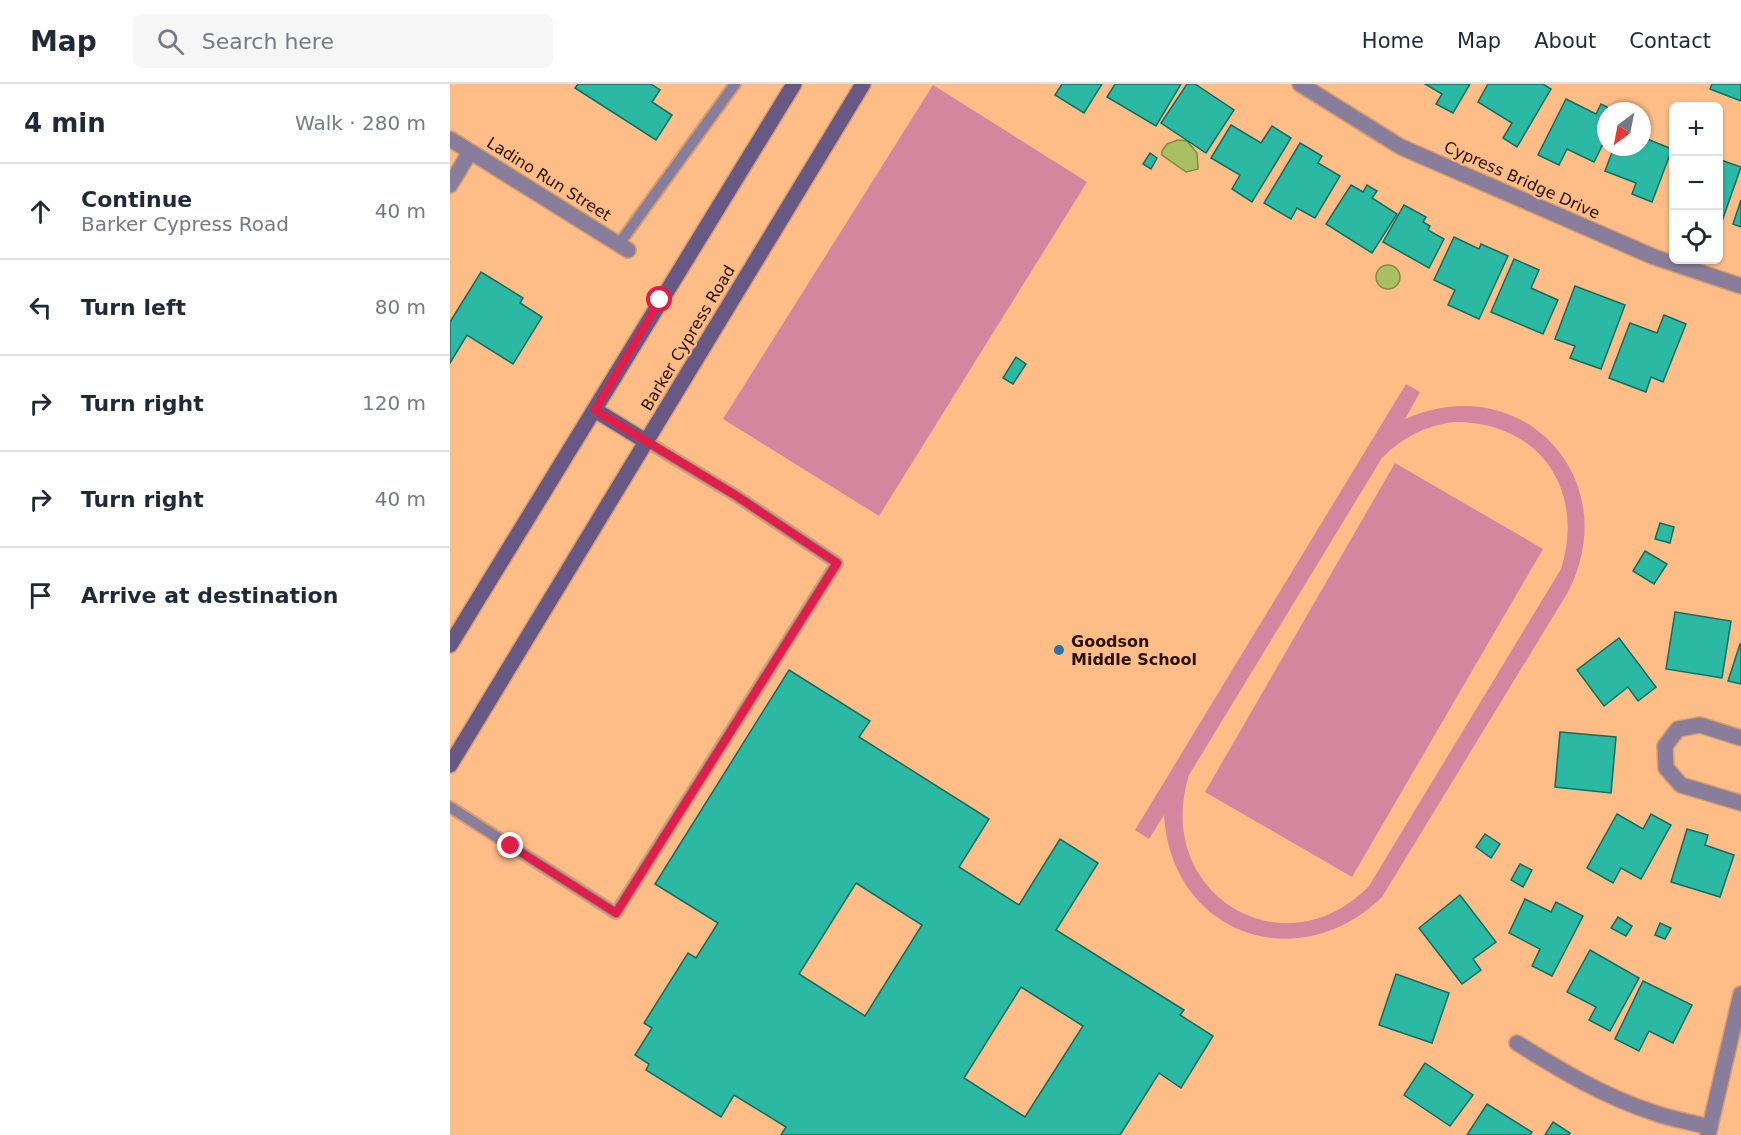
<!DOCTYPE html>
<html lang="en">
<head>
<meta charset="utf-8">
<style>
	:root { --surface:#fff; --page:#f6f6f7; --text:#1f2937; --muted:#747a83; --line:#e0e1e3 }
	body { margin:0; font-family:"DejaVu Sans",sans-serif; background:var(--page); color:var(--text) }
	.controls { position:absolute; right:18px; top:18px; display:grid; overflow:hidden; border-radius:9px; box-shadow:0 2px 4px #0004 }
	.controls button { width:54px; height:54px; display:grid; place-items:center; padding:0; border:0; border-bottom:2px solid var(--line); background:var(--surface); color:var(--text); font:30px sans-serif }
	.compass { position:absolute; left:1147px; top:18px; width:54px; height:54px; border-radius:50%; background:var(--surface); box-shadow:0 2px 4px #0004; rotate:212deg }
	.stop { position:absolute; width:18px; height:18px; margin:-14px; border:4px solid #e11d48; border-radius:50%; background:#fff }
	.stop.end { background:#e11d48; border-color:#fff; box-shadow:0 2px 6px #0008 }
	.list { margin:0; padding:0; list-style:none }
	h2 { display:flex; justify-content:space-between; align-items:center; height:78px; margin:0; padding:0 24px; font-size:26px }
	h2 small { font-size:20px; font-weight:400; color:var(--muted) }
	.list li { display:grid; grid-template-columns:39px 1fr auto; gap:18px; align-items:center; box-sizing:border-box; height:96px; padding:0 24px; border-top:2px solid var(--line) }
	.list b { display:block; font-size:22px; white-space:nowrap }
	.list p { margin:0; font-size:20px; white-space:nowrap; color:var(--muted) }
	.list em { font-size:20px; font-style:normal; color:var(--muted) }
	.icon { flex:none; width:33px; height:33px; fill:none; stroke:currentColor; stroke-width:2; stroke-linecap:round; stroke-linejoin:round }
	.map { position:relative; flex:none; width:1291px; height:1051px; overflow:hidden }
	header { display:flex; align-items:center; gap:36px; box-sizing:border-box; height:84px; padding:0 30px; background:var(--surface); border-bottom:2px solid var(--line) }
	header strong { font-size:28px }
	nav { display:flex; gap:33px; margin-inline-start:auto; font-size:21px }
	.search { width:420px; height:54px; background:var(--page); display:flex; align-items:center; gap:15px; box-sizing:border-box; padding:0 21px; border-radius:9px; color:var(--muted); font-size:22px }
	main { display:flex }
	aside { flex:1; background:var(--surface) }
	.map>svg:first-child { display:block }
</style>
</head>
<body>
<header>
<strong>Map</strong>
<div class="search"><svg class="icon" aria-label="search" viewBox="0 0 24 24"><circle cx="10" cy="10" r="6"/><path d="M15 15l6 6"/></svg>Search here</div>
<nav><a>Home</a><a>Map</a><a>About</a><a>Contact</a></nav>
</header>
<main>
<aside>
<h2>4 min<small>Walk · 280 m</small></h2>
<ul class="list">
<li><svg class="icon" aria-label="ahead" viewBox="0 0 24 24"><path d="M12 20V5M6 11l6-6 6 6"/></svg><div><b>Continue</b><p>Barker Cypress Road</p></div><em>40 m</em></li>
<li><svg class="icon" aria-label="left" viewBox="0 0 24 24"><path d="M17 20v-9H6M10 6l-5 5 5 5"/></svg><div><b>Turn left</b></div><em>80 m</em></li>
<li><svg class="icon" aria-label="right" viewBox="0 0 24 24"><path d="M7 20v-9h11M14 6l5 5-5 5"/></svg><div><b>Turn right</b></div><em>120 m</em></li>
<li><svg class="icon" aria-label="right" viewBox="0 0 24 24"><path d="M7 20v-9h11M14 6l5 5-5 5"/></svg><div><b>Turn right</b></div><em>40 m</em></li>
<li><svg class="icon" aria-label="arrive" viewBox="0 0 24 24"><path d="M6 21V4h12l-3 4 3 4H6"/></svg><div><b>Arrive at destination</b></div></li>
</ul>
</aside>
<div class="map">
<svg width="1291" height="1051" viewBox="0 0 1291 1051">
	<rect width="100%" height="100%" fill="#febc87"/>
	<g fill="#d5869f" fill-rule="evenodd">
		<polygon points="483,1 637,98 429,432 273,335"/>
		<path d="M956 300 970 308 955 335C1072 283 1176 395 1118 508L932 813C848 895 721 850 714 731L699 755 685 746ZM1004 338C1089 337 1136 406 1111 485L919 802C833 890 702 809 739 691L932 374C953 353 975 342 1004 338Z"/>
		<polygon points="945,379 1093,465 902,793 755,708"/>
	</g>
	<g fill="#aabf63" stroke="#838b45" stroke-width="1.5">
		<polygon points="728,56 737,57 747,69 748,85 736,88 712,71 712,67 717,60"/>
		<circle cx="938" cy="193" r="12"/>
	</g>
	<g fill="#2bb9a4" stroke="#136c5f" stroke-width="1.5" fill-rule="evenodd">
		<polygon points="128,0 201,0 210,6 202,18 222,31 206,56 125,4"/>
		<polygon points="612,0 652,0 634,29 605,11"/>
		<polygon points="665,0 731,0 706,42 657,13"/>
		<polygon points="737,0 745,0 784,26 756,69 711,39"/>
		<polygon points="975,0 1020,0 1003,29 986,20 992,10"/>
		<polygon points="1038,0 1093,0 1101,5 1067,63 1053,54 1062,39 1028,18"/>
		<polygon points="1262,0 1291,0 1291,17 1260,5"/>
		<polygon points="1116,15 1146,30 1151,20 1165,27 1156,27 1156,54 1144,78 1117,65 1109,81 1088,71"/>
		<polygon points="781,41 811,59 822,42 841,54 802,118 782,105 790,91 761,74"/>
		<polygon points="1192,53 1222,65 1202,118 1182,110 1186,99 1155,87 1164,63 1192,63"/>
		<polygon points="850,59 872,72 868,79 890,92 865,134 847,124 841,135 814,119"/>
		<polygon points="700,69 707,74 701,85 693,80"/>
		<polygon points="1268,75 1291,83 1271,140 1268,139"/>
		<polygon points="901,101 913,108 917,101 927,107 922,114 947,130 922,169 876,140"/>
		<polygon points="1291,116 1291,143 1283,140"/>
		<polygon points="954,121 976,133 973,138 980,142 978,146 994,155 979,184 933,158"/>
		<polygon points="1004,153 1029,165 1031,160 1058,172 1029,235 998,221 1005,206 984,196"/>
		<polygon points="1064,175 1089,186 1081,204 1108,216 1093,250 1041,228"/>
		<polygon points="31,188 73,214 70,219 92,233 63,280 17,251 0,279 0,238"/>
		<polygon points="1125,202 1175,221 1151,285 1120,274 1125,262 1105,255"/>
		<polygon points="1214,231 1236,240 1213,298 1201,293 1196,308 1159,294 1180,239 1207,249"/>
		<polygon points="566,273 576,280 563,300 553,294"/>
		<polygon points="1210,439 1224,443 1220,459 1205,455"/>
		<polygon points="1195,467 1217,480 1204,500 1183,487"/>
		<polygon points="1225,528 1281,537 1272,594 1216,585"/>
		<polygon points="1169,554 1206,603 1188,617 1178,603 1154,622 1127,586"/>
		<polygon points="1290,560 1291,560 1291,600 1278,597"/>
		<path d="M339 586 420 637 409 653 539 735 509 783 569 821 610 755 648 779 606 846 734 926 730 931 763 952 731 1004 709 989 670 1051H331L336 1043 284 1011 271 1033 196 986 199 980 185 971 202 944 194 939 238 869 246 874 268 839 205 800ZM406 799 472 841 415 932 349 890ZM571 903 633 942 575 1033 514 994Z"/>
		<polygon points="1110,648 1166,653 1161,709 1105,703"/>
		<polygon points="1167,730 1193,745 1201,730 1221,741 1191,795 1171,784 1163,799 1137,784"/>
		<polygon points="1237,745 1258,751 1255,761 1284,771 1270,813 1221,798"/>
		<polygon points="1035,750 1050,760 1041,774 1026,763"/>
		<polygon points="1070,780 1082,786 1073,803 1061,796"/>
		<polygon points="1010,811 1046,858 1023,875 1031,886 1012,900 969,844"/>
		<polygon points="1075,815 1101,828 1106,818 1133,832 1102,892 1082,882 1090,865 1059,849"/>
		<polygon points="1168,833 1182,842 1176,852 1161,844"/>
		<polygon points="1210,839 1221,844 1215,855 1205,851"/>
		<polygon points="1140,866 1189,894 1160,947 1139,936 1146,923 1117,908"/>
		<polygon points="946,890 999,909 982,959 929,941"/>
		<polygon points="1193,897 1242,921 1223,959 1199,947 1189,967 1165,955"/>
		<polygon points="975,979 1023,1011 1000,1042 954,1011"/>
		<polygon points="1037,1020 1082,1048 1080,1051 1017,1051"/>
		<polygon points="1103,1038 1120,1049 1119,1051 1095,1051"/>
	</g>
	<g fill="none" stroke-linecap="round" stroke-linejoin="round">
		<defs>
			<g id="lane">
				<polyline points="169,160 285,0"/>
				<polyline points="0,723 166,829 387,479 285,411 197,358"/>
			</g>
			<g id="street">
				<polyline points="850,0 951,63 1204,173 1291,202"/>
				<polyline points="0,55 178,166"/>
				<polyline points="0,101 20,68"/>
				<polyline points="1291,654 1250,641 1228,645 1215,662 1216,684 1231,701 1291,719"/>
				<path d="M1067 959C1110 986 1153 1012 1202 1028 1220 1035 1241 1038 1260 1043"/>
				<polyline points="1258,1051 1291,910"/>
			</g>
			<g id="secondary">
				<polyline points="145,326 197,358"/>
				<polyline points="0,561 344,0"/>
				<polyline points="0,681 413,0"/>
			</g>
		</defs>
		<use href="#lane" stroke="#d89d6f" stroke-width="14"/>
		<use href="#street" stroke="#d89d6f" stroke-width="18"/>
		<use href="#secondary" stroke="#d89d6f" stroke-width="18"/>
		<use href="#lane" stroke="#887e9c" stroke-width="10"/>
		<use href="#street" stroke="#887e9c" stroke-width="15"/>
		<use href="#secondary" stroke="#685984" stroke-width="15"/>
	</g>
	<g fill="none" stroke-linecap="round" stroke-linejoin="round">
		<polyline stroke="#e11d48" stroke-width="8" points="61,762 166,829 387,479 285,411 145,326 210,216"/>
	</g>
	<circle fill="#2476a7" stroke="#febc87" stroke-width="2" cx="609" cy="566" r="6"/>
	<g text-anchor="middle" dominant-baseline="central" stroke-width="4.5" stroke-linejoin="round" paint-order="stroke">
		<g font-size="16" fill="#291100" stroke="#febc87">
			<text transform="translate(99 95) rotate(32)">Ladino Run Street</text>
			<text transform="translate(1072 96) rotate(24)">Cypress Bridge Drive</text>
			<text transform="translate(238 254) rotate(-59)">Barker Cypress Road</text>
		</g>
		<g font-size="16" font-weight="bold" fill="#291100" stroke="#febc87" text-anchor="start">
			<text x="621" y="557">Goodson<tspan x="621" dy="18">Middle School</tspan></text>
		</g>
	</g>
</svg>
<div class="controls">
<button>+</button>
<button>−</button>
<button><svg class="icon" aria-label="locate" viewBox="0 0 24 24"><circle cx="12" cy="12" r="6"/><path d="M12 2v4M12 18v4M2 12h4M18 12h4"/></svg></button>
</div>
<svg class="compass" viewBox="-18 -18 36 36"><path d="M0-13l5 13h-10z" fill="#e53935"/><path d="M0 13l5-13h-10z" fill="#747a83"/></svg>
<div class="stop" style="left:210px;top:216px"></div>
<div class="stop end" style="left:61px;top:762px"></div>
</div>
</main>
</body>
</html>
